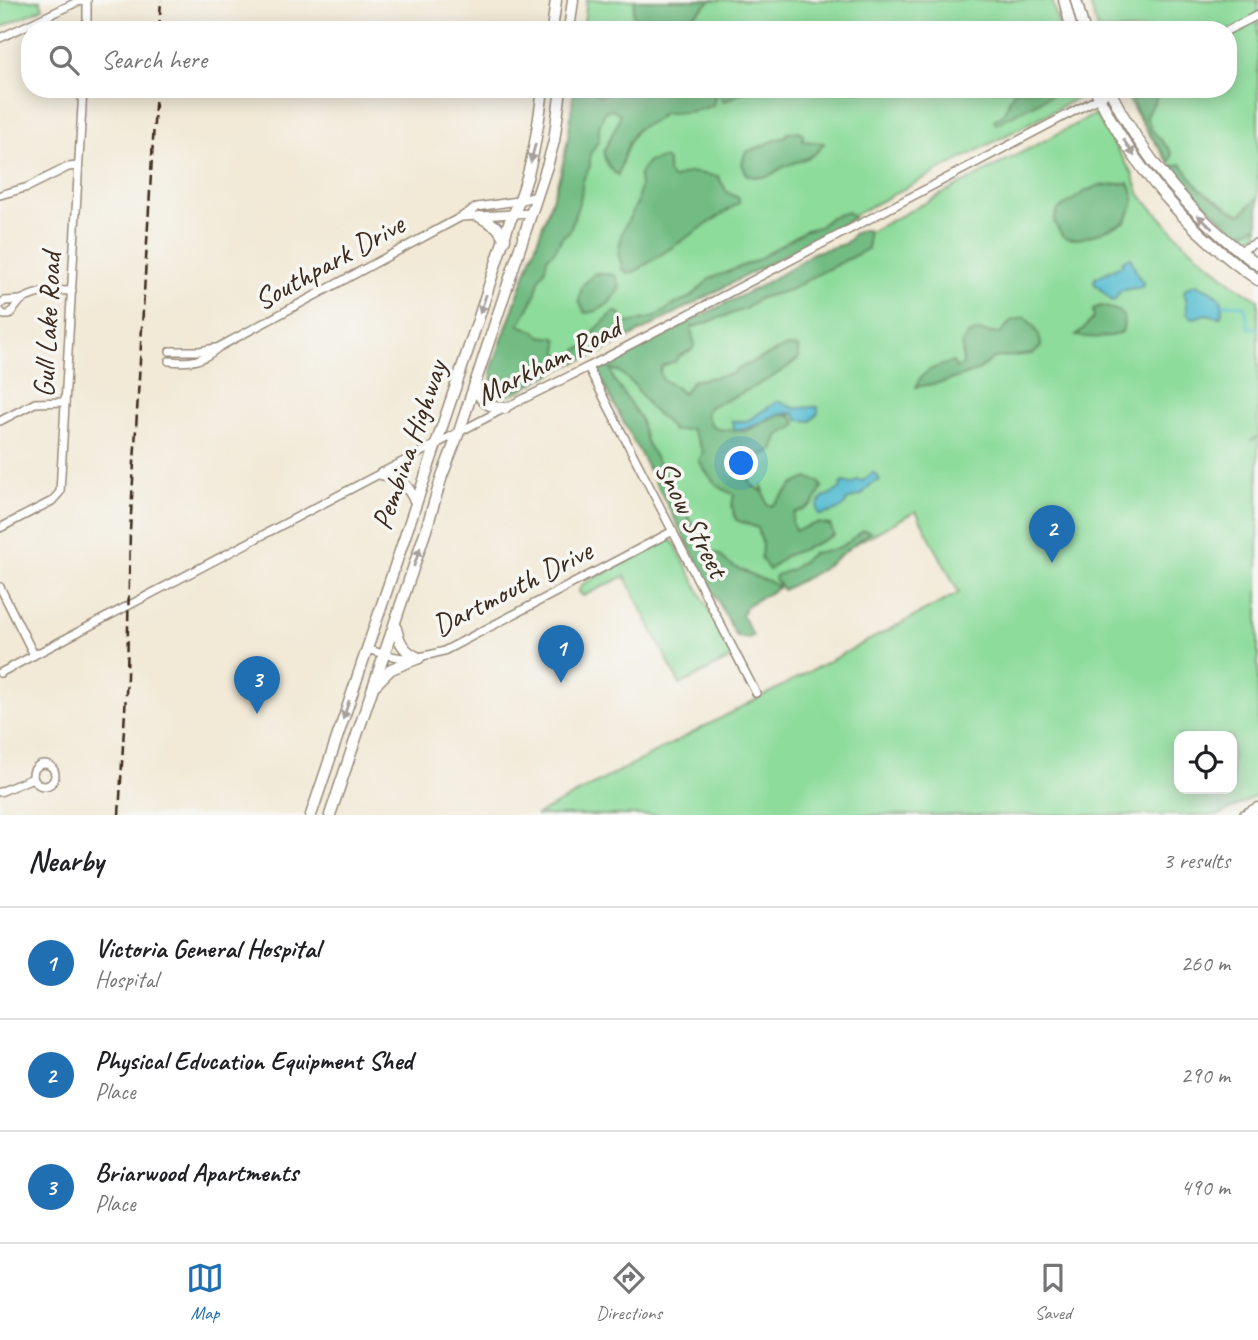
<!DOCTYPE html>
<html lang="en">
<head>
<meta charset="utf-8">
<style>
	:root { --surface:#fff; --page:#f6f6f6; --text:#202124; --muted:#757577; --line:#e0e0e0; --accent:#1f6fb2 }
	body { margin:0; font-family:Caveat,sans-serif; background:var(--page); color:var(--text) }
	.controls { position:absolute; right:21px; bottom:21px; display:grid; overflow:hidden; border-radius:14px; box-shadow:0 4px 18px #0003 }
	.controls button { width:63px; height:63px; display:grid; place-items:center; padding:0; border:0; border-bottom:2px solid var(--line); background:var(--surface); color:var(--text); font:35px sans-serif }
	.you { position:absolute; left:742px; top:464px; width:24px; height:24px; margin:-18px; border:5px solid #fff; border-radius:50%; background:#1a73e8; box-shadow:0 0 0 10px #1a73e833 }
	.badge { display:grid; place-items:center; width:46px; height:46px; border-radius:50%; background:var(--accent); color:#fff; font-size:23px; font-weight:700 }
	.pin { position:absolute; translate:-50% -58px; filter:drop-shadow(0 2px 4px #0008) }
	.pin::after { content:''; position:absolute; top:37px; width:24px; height:21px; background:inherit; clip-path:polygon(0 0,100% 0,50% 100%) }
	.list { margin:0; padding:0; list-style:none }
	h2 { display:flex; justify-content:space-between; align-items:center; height:91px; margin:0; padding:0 28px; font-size:30px }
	h2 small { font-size:23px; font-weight:400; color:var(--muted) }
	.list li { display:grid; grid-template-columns:46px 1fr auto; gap:21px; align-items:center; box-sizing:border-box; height:112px; padding:0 28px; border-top:2px solid var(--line) }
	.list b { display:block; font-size:26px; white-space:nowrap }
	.list p { margin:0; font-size:23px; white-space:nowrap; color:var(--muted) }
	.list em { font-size:23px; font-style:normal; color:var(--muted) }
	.icon { flex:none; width:38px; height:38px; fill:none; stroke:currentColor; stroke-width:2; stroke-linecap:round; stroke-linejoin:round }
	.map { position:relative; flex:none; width:1258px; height:815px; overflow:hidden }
	.search { position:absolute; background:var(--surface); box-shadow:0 4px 18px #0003; left:21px; right:21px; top:21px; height:77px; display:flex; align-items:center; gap:18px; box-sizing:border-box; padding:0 24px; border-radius:28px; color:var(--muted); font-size:26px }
	.sheet { height:427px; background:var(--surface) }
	nav { display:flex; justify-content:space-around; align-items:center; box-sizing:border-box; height:98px; border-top:2px solid var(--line); background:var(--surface); font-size:19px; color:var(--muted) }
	nav a { display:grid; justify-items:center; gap:4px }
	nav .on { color:var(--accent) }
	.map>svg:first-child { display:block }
</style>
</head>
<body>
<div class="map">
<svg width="1258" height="815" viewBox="0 0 1258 815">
	<rect width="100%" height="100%" fill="#f6f6f2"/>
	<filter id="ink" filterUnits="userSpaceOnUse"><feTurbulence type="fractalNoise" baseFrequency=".0143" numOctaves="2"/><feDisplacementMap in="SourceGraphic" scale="14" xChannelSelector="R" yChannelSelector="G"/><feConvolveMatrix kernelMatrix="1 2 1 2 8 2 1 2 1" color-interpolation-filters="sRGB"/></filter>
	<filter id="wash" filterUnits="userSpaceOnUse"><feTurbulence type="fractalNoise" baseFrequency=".00686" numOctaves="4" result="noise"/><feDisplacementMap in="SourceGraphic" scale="28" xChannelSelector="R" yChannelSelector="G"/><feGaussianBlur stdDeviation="1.57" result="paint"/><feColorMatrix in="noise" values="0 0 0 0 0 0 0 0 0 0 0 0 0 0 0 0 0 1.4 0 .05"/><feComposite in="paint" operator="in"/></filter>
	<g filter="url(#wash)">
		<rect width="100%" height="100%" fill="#f2e9d6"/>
		<g fill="#8ddc9b" stroke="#64835c" stroke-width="2" fill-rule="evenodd">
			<polygon points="0,0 40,0 43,8 0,28"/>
			<polygon points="587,0 1052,0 1060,30 583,30"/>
			<path d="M1089 0H1258V233L1244 240C1192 196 1155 149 1122 89H1228V30H1098Z"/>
			<path d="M575 89H1083L1085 94 511 395C499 397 492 393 491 381L566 157Z"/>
			<path d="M1095 114 1132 173 1140 195 1183 242 1236 286 1258 300V436L1250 441 1258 437V795L1219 815H536L959 593 916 511 729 612 604 371ZM1179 736H1232V789H1179Z"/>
			<polygon points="666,541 672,541 675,544 732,655 731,658 680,685 625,576 583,596 579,592 580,587 583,584"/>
		</g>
		<g fill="#72bc83" stroke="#567350" stroke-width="2">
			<path d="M635 0H712C707 3 704 7 699 11 682 24 659 30 639 24L633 14Z"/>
			<path d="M574 89H594L595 92 600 96C612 91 628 87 639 92L642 89 746 90 724 102 720 94 715 95 713 105C697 112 681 113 663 113 653 125 651 121 639 128 630 134 621 164 618 175 610 170 603 159 604 150L618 123 620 114 612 109 605 111 599 127V140L590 154V166L583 180 581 196 570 231 562 237 556 249 547 258 545 269 540 278 534 298 519 325 535 331 540 336 556 338 558 340V353L562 357 571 358 578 349 590 345 596 337 594 331 614 312 620 313 622 321 628 323 655 317 677 303 691 297 709 279 755 261 806 230 819 227 831 217 848 212 854 218 602 352 556 370 533 383 513 390 495 386 491 371 560 177 568 139Z"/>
			<polygon points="1023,89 1063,89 996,124 994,120 1003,115 1013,92"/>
			<polygon points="1151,89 1165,89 1160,92 1146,116 1151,129 1170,150 1172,156 1169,162 1142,122 1132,101"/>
			<path d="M799 131 803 134V141L824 143C814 161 795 160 780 169 774 172 771 176 765 177 758 178 753 177 747 175L742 164 745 153C751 149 755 149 762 146 770 143 774 139 783 138L788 133Z"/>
			<path d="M664 158 668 161V172L673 179C695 167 695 175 718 176L727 192 739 198V203L636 271 628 273 623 270 618 254 622 232 637 203 640 187 639 176 647 162Z"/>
			<polygon points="1181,164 1200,189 1233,211 1241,214 1258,197 1258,226 1239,234 1202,201 1174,168 1174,166"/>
			<path d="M1129 183C1137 199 1133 207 1125 222 1111 227 1078 245 1064 237 1060 234 1057 226 1054 222L1058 210 1086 191 1097 186Z"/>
			<path d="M862 230H868V249L820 273 790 290 760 298 745 309 691 328 694 343 693 349 678 357 676 361 662 366 660 372 662 379 677 388 683 394 692 381 731 374 742 367 787 346 798 347 799 358C773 380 740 395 709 407L706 415 710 423 717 429 746 431 781 414 790 415 797 425 778 436 773 451 751 459 745 465 751 485 762 491V485L767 504 772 506 794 484 807 478 819 481 822 487C815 505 811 507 794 513L792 522 795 531 817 523 830 525 834 535 811 546 785 556 769 570 761 558 762 544 758 528 736 520 732 506 734 494C716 489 709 476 699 461L703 452 698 441 691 429 673 431 663 419 651 409 635 386 620 372 611 369 614 380 640 418 646 441 706 549 719 554 728 563 737 568 761 579 769 581 778 588 747 605 742 615 753 636 748 638 737 637 595 368 755 289 791 268 813 253 844 244 850 239 853 234Z"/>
			<path d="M595 273 615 275 620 287C612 302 603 312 585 313L579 301 582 286Z"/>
			<path d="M1101 306C1119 310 1128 311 1122 332 1107 339 1091 338 1076 336L1094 318 1093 309Z"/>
			<path d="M1025 317C1034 326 1041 334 1041 347L1033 354 993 358 977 371 944 382 916 387C921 370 938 366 953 362L956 368 963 365 962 343 966 336 978 331 1000 334 1011 321Z"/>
			<polygon points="863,530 870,532 821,570 783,590 775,579 776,575 791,570 813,553 836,549 850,541"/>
		</g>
		<g fill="#55bdd2" stroke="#487478" stroke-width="2">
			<path d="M1130 257C1136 268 1134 272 1143 283L1142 287 1120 291 1115 300 1112 301 1094 283 1095 278 1122 265V261Z"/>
			<path d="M1196 284C1212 291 1230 298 1220 317L1206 314 1194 318 1189 316 1187 313V302L1184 292 1186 288Z"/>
			<path d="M778 401C784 403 789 406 794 408 802 409 810 406 818 407V413L811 421 797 420 795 414C773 409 757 430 736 430L733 427 732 421H747Z"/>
			<path d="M872 473 876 474 880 480 871 484 862 495 847 500C843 511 830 513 819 515 812 499 830 495 840 489L841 483 843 482 852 484 857 480 863 481Z"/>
		</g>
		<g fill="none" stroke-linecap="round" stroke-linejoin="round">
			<polyline stroke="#55bdd2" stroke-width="2.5" points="1223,304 1240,305 1245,307 1249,328 1258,328"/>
		</g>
	</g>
	<g filter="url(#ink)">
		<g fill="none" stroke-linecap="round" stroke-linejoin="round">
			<defs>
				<g id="minor">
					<polyline points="87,30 87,0"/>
					<polyline points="1228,30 1258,15"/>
					<polyline points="0,38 77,2 87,0"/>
					<polyline points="0,195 28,187 68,167 78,166"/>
					<polyline points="462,217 532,213"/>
					<polyline points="1239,251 1258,242"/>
					<path d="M21 300C40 291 50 290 72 291"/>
					<polyline points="0,305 4,301 21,300 9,315 4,315 0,311"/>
					<polyline points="170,351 200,351 215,348"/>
					<path d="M169 361C192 363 201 362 219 347L461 217 477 207 518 201 537 196"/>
					<polyline points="588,367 756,693"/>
					<polyline points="0,421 35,403 65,402"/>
					<polyline points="0,528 52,501 60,492 83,89"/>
					<polyline points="0,587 34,655"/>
					<path d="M367 649C401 660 409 661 444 651L673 531"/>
					<polyline points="0,673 505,408 588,367 1116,89"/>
					<circle cx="44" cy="775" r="11"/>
					<polyline points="0,792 33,778"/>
				</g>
				<g id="major">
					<polyline points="1064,0 1072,30"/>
					<polyline points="1076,0 1084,30"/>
					<polyline points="552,30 556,0"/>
					<polyline points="569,30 573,0"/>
					<path d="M1095 89C1131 165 1189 233 1258 280"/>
					<path d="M1109 89C1144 160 1194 219 1258 265"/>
					<polyline points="480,217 497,227 505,239"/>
					<path d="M475 383C479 401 487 407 505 408"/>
					<path d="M381 474C404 478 405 483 416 502"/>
					<path d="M395 624C398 640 403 652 419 658"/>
					<polyline points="376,684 391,669 419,658"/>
					<path d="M311 815 478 320 509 223C531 183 537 134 543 89"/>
					<polyline points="330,815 426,530 442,476 459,432 548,163 554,141 561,89"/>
					<polyline points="1245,815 1258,808"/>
				</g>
			</defs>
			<use href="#minor" stroke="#968a7a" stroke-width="10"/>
			<use href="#major" stroke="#968a7a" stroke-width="13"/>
			<use href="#minor" stroke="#fff" stroke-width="7"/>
			<use href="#major" stroke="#fff" stroke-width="10"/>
			<g stroke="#3b2a1e" stroke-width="2.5" stroke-dasharray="10 5" stroke-linecap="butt">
				<polyline points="159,30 161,0"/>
				<polyline points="119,815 127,676 130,531 156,89"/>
			</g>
		</g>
		<defs><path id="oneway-solid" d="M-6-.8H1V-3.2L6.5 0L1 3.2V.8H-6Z" transform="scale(1.75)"/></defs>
		<g fill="#a79f9a">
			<use href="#oneway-solid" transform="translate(1129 148) rotate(57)"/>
			<use href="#oneway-solid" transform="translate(533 153) rotate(105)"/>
			<use href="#oneway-solid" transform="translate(1205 222) rotate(-137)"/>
			<use href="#oneway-solid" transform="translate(483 304) rotate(109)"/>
			<use href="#oneway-solid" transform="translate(417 557) rotate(-71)"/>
			<use href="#oneway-solid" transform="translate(346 710) rotate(108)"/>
		</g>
	</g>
	<g text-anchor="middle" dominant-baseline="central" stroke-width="7" stroke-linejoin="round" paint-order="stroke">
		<g font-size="30" fill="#3b2a1e" stroke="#f6f6f2">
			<text transform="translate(329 262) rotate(-29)">Southpark Drive</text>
			<text transform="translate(47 325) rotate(-87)">Gull Lake Road</text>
			<text transform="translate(548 361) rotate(-27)">Markham Road</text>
			<text transform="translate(409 445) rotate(-71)">Pembina Highway</text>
			<text transform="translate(692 519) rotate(63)">Snow Street</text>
			<text transform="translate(512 588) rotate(-27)">Dartmouth Drive</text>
		</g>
	</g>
</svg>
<div class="controls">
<button><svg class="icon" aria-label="locate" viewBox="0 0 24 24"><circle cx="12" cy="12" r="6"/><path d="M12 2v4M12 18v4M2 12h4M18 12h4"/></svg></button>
</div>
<div class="you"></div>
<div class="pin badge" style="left:561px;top:683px">1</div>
<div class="pin badge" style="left:1052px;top:563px">2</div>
<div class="pin badge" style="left:257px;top:714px">3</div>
<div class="search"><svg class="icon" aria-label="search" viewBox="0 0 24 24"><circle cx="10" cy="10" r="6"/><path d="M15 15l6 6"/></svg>Search here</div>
</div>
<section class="sheet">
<h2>Nearby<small>3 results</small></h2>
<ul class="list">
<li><span class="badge">1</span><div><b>Victoria General Hospital</b><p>Hospital</p></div><em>260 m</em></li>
<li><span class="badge">2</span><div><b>Physical Education Equipment Shed</b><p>Place</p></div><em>290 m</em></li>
<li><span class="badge">3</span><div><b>Briarwood Apartments</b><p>Place</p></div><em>490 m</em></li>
</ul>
</section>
<nav>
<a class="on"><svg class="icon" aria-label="map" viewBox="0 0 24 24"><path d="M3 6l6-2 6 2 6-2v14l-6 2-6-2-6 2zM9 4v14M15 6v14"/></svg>Map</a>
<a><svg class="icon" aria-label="directions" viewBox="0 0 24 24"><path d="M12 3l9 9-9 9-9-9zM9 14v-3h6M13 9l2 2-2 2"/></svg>Directions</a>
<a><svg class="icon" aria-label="saved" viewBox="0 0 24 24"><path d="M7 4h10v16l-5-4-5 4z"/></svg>Saved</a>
</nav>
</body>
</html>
